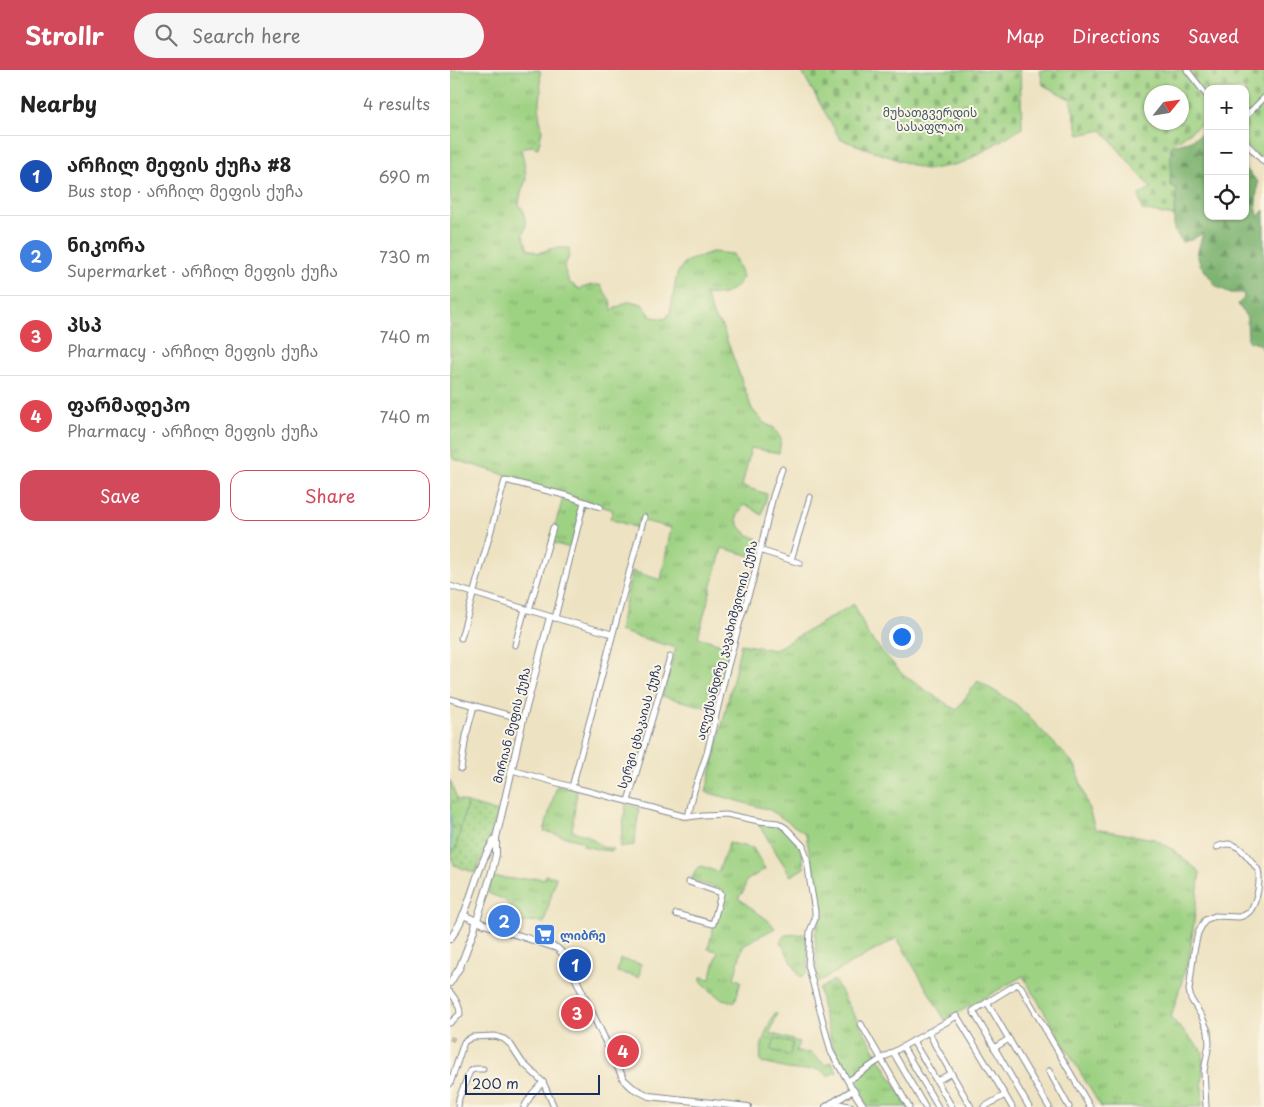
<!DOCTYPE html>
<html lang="en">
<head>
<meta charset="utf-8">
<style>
	:root { --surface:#fff; --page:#f6f6f6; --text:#222; --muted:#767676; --line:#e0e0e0; --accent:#d1495b }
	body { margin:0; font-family:"Playpen Sans","Noto Sans Georgian",sans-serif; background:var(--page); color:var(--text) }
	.controls { position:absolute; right:15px; top:15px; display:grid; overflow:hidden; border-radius:10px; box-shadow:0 1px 4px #0004 }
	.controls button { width:45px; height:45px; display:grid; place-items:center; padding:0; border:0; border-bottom:1px solid var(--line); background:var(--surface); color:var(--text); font:25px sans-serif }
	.compass { position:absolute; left:694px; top:15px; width:45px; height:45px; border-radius:50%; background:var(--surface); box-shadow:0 1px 4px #0004; rotate:60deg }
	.scale { position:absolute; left:15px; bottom:12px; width:135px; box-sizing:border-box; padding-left:5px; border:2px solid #1b2f5e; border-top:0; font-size:14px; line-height:18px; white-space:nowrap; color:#1b2f5e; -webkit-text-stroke:4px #fcf5e5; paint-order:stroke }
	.you { position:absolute; left:451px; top:566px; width:18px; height:18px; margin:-12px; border:4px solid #fff; border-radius:50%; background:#1a73e8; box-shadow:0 0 0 8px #1a73e833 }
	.badge { display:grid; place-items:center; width:32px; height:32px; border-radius:50%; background:var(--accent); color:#fff; font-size:16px; font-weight:700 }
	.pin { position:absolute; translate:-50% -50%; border:2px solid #fff; box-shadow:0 1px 5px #0006 }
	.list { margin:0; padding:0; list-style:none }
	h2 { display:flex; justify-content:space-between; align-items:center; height:65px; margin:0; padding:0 20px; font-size:21px }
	h2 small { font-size:16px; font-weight:400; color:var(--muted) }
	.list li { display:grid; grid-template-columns:32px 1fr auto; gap:15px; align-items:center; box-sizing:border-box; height:80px; padding:0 20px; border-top:1px solid var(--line) }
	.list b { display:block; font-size:19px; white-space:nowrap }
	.list p { margin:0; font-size:16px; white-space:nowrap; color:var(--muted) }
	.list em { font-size:16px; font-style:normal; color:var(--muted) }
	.actions { display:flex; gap:10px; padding:15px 20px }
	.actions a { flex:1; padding:11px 0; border:1px solid var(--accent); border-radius:15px; text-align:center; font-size:18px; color:var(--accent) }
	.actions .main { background:var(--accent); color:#fff }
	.icon { flex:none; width:28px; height:28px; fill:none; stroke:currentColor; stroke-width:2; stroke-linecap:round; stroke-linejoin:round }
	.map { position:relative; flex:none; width:814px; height:1037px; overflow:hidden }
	header { display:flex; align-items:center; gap:30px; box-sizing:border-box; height:70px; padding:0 25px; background:var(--accent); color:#fff }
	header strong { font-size:24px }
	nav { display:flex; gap:28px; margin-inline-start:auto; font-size:18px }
	.search { width:350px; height:45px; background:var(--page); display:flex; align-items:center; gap:12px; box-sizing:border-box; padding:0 18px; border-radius:28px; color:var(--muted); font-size:19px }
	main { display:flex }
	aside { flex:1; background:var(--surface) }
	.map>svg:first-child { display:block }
</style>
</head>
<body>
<header>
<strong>Strollr</strong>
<div class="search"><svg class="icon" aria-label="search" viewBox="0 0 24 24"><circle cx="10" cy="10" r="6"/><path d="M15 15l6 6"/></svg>Search here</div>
<nav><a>Map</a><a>Directions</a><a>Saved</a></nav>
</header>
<main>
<aside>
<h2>Nearby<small>4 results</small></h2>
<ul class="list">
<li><span class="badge" style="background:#1a4fb4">1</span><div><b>არჩილ მეფის ქუჩა #8</b><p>Bus stop · არჩილ მეფის ქუჩა</p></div><em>690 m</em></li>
<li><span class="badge" style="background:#3f7fe0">2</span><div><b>ნიკორა</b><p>Supermarket · არჩილ მეფის ქუჩა</p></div><em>730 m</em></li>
<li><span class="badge" style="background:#e0444e">3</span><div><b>პსპ</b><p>Pharmacy · არჩილ მეფის ქუჩა</p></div><em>740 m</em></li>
<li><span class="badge" style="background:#e0444e">4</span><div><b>ფარმადეპო</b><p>Pharmacy · არჩილ მეფის ქუჩა</p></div><em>740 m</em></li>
</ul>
<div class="actions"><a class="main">Save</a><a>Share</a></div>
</aside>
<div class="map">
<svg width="814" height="1037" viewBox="0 0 814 1037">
	<defs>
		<pattern id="grass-tufts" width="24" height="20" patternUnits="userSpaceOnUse" patternTransform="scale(1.25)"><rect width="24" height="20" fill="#9ed283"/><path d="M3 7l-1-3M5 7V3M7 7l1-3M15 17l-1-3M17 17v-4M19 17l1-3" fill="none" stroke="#80ab6e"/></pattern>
		<pattern id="forest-firs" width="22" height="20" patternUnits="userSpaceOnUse" patternTransform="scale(1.25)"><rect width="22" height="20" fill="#7eb471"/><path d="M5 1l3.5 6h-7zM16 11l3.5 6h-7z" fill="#669360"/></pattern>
		<pattern id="cemetery-stones" width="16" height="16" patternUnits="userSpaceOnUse" patternTransform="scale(1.25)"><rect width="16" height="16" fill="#9ed283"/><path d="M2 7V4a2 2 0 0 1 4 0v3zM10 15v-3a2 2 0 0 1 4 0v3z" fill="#80ab6e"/></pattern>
		<pattern id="park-dots" width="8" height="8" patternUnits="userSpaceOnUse" patternTransform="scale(1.25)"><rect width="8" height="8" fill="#9ed283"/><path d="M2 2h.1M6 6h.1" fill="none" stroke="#80ab6e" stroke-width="1.8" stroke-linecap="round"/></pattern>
	</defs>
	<rect width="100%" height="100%" fill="#fcf5e5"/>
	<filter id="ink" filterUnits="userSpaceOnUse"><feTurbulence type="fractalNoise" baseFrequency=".02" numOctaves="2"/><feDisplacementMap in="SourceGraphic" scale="10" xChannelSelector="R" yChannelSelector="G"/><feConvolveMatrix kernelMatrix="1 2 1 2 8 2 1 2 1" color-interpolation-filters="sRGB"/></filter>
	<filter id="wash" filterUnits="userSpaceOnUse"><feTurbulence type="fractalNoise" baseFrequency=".0096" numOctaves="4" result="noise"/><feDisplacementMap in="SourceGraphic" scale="20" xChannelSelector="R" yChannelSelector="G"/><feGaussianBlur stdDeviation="1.12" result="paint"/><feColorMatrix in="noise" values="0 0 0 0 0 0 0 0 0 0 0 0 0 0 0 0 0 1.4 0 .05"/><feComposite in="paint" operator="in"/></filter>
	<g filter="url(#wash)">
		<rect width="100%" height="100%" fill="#ede2c1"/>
		<g fill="url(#grass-tufts)" stroke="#5c8070">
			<path d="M0 0H90L91 22 89 44 92 61 88 78 81 76 71 78 75 97 76 110 71 122 69 134 74 142 76 156 73 165 78 179 89 183 103 178H119V186L114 198 119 212 129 219 141 215H150L160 230 162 240 179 231 192 234 202 247 215 249 220 243 227 204 235 192 262 182 283 184 293 207 286 217 272 225 255 224 265 249 271 254 302 339 314 353 324 358 331 369 329 383 301 378 292 416 317 424 312 445 300 437 294 435C292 438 288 443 287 447 286 456 298 467 307 468L305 487 272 478 248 567 281 577 263 639 212 626 226 578 169 561 182 501 211 510 221 458 194 451 189 449 188 458 160 449 163 440 136 431 120 478 100 472 114 425 60 408 56 405 3 389 0 378Z"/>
			<polygon points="404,534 418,565 453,605 506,640 528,611 567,635 625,695 645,759 704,769 722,779 750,802 740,883 721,948 753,982 752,1037 651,1037 573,906 495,950 447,868 368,912 365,865 371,844 356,764 320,740 256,722 281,618 291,574 324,580"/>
			<polygon points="0,710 7,729 17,733 5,781 0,779"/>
			<polygon points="107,715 127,720 122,761 139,766 152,777 164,779 162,781 152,780 133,776 134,772 94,761"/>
			<polygon points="176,734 188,738 189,740 184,775 170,777"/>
			<polygon points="307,752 323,754 337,761 352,780 354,798 341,806"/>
			<polygon points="279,773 303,778 315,799 296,811 294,821 288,828 319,851 325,858 293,875 284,908 291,911 285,932 271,929 260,920 251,911 251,907 260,909 268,881 258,879 273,820 241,810 247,798 251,796 268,802"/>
			<polygon points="95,805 106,807 94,853 86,851 72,853 55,830 38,823 42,807 65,809 88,808 94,809"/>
			<polygon points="354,864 357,869 358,898 357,903 351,907 349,905 330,871 335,865"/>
			<polygon points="384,910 458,1037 418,1037 383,977 374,945 369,919"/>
			<path d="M325 943 327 944 320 963 349 972 346 982 362 983 375 995 381 992 387 1002 377 1006C370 995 358 1001 348 1000 336 1000 324 995 312 993 306 982 319 954 325 943Z"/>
		</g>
		<polygon fill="url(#forest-firs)" stroke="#4c7268" points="758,61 758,146 795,146 795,98 808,112 806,131 808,147 814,140 814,284 811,275 798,271 797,248 788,234 794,228 793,223 781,223 767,217 750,194 747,184 753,163 741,170 732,172 724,160 724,146 727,119 720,115 721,76 735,73"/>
		<g fill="url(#cemetery-stones)" stroke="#5c8070" fill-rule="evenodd">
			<polygon points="351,0 570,0 572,58 513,93 476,100 390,69"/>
			<path d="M590 0H814V92L795 74V19H758V49L721 76 720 115 727 119 724 146 692 140 689 125 701 118 652 60 629 65 620 29 593 15ZM702 22H732V52H702Z"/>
		</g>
		<polygon fill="url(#park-dots)" stroke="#5c8070" points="17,733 49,742 38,775 25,803 4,795 0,779 5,781"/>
		<g fill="#9ed283" stroke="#5c8070">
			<polygon points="170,889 191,894 189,907 167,902"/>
			<polygon points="325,968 343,973 340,986 321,980"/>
		</g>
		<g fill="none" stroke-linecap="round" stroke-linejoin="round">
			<path stroke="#7eb4ec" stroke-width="1" d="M0 740C3 754 0 765 2 779"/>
		</g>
	</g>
	<g filter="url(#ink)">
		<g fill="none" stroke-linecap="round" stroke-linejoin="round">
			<polyline stroke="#c3bead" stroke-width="5" stroke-dasharray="5 2.5" stroke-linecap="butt" points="0,968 7,971"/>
			<defs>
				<g id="minor">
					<polyline points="737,0 758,27"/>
					<polyline points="795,47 814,28"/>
					<polyline points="795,72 814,92"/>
					<polyline points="309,480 350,493"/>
					<polyline points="341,490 360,427"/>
					<polyline points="0,516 105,548 162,564"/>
					<polyline points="79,540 103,458"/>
					<polyline points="105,548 134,432"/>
					<polyline points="11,568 55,410 118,426 150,437"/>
					<polyline points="65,575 75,539"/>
					<polyline points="0,629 73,649"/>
					<polyline points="11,699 16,666 24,636"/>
					<polyline points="62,700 122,717 238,747 253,745 276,744 309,751 328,753 336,758 353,776 357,789 360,812 365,841 365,849 360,861 358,895 381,982 403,1020"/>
					<polyline points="122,717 194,447"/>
					<polyline points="178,731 220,587"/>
					<polyline points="238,747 244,721 257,683 276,603 290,551 303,510 323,426 332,399"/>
					<polyline points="226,844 263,854 271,824 271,823 239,812"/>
					<path d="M0 922C5 928 10 935 10 944L0 953"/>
					<polyline points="537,932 599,1037"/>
					<polyline points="411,954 459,1037"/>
					<polyline points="479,962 485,975 521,1037"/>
					<polyline points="463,971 502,1037"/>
					<polyline points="453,977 488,1037"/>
					<polyline points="544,978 559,969"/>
					<polyline points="443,982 475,1037"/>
					<polyline points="599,1001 619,1037"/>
					<polyline points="398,1011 431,989 507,946 555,1025"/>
					<polyline points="487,1011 501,1003"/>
					<polyline points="0,1014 14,972 22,967 45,966 54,969 61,975 72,992 93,1012 104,1037"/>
					<polyline points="8,1037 9,1028 20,1001 25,999 33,999"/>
					<polyline points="74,1037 82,1024 93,1012"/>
					<polyline points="534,1037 555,1025 562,1037"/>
					<polyline points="579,1037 523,941 567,914 571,917 640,1037"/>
					<path d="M756 1037 754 1001 759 974 758 961 752 947 741 929 739 920 744 881 748 863 755 850 765 846 789 847C794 846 797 844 800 841 807 831 811 812 808 800 798 787 786 766 767 777"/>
				</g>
				<g id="tertiary">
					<polyline points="13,845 34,854 107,878 115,886 174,1010 183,1018 199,1026 298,1037"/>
					<path d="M0 869C22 840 24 799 45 769"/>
					<polyline points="0,913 10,897 23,863 42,802 46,784 46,768 59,712 73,649 100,547"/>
					<polyline points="382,1033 401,1037"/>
					<polyline points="376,1037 403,1020 414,1037"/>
				</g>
			</defs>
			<use href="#minor" stroke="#848890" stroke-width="7"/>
			<use href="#tertiary" stroke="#848890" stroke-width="8"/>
			<use href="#minor" stroke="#fff" stroke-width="5"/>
			<use href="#tertiary" stroke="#fff" stroke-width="6"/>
		</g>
	</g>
	<defs>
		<symbol id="supermarket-square" viewBox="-11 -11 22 22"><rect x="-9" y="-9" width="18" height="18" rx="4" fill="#3f7fe0" stroke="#fcf5e5"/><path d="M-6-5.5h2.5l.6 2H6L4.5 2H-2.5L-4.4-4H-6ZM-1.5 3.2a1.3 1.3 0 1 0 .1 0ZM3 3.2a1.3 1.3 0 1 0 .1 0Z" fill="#fff"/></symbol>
	</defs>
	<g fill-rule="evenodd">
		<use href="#supermarket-square" x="82" y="852" width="25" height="25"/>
	</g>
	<g text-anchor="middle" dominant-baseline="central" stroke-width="4" stroke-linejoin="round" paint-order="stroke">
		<g font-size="12" fill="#3c5867" stroke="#fcf5e5">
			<text x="480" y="42">მუხათგვერდის<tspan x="480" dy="14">სასაფლაო</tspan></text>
		</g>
		<g font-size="12" fill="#1b2f5e" stroke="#fcf5e5">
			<text transform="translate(276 570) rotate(-75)">ალექსანდრე ჯავახიშვილის ქუჩა</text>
			<text transform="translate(61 655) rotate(-76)">მირიან მეფის ქუჩა</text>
			<text transform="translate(189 656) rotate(-74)">სერგი ცხაკაიას ქუჩა</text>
		</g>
		<g font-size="12" font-weight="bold" fill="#366cbe" stroke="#fcf5e5" text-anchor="start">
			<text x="110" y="865">ლიბრე</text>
		</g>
	</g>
</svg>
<div class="controls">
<button>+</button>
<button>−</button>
<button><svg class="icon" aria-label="locate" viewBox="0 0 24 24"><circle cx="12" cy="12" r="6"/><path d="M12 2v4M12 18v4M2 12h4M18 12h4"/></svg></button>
</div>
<svg class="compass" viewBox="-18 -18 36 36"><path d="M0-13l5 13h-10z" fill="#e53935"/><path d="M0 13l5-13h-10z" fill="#767676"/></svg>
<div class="scale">200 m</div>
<div class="you"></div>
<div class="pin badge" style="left:125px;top:895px;background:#1a4fb4">1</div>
<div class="pin badge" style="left:54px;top:851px;background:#3f7fe0">2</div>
<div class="pin badge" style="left:127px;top:943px;background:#e0444e">3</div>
<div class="pin badge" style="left:173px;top:981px;background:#e0444e">4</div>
</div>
</main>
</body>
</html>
